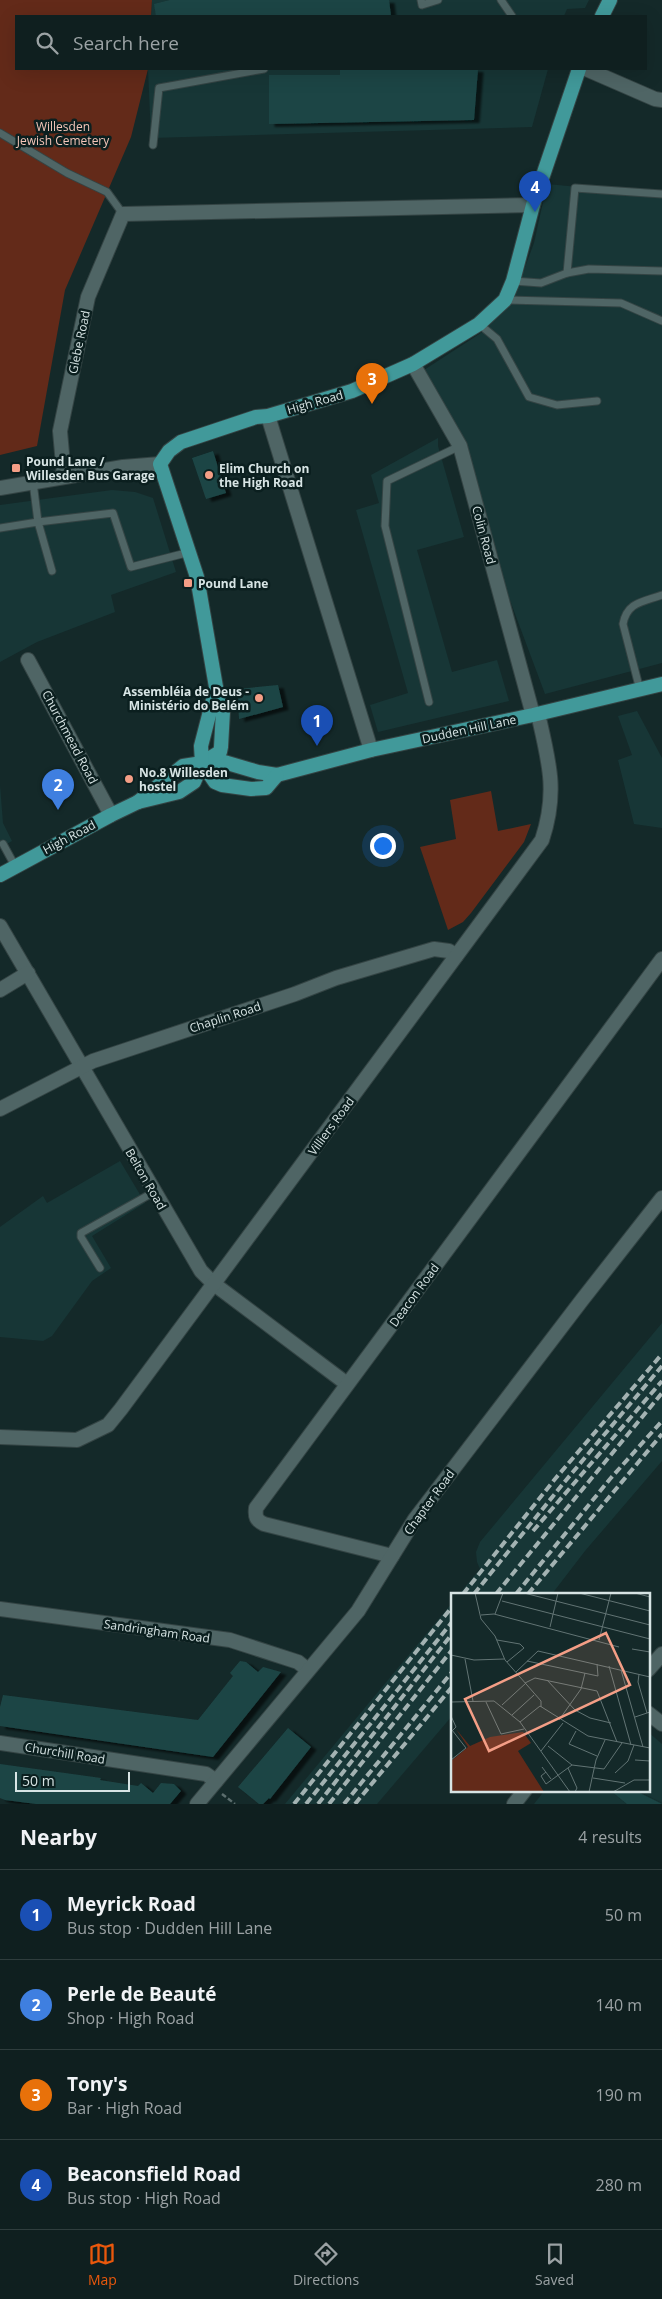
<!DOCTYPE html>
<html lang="en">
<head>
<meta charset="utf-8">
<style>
	:root { --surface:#0f1f1f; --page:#1d2c2c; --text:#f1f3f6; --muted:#9ba2a4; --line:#2f3d3d; --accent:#ea580c }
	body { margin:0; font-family:"Open Sans",sans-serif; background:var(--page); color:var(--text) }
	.scale { position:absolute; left:15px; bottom:12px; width:115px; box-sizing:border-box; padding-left:5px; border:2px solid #d7e4e4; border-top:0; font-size:14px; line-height:18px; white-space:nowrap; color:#d7e4e4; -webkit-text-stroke:4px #0b1f1f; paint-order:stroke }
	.you { position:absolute; left:382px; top:845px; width:18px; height:18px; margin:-12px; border:4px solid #fff; border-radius:50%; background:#1a73e8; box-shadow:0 0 0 8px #1a73e833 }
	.badge { display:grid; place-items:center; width:32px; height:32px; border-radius:50%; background:var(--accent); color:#fff; font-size:16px; font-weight:700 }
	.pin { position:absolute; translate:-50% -41px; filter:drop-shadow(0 1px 2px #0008) }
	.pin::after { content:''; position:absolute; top:26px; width:18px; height:15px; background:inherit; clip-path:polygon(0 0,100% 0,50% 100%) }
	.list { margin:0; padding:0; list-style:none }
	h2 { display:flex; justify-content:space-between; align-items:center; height:65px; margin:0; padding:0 20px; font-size:21px }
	h2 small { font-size:16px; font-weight:400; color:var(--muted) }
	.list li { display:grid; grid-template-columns:32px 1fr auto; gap:15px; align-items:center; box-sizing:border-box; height:90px; padding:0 20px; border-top:1px solid var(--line) }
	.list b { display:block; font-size:19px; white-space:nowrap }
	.list p { margin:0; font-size:16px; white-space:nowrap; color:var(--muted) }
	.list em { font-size:16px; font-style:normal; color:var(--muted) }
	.icon { flex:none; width:28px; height:28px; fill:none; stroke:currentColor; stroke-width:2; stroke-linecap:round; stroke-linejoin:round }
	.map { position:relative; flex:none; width:662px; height:1804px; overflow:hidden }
	.search { position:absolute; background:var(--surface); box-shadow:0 5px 20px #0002; left:15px; right:15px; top:15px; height:55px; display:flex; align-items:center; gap:12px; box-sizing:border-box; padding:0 18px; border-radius:0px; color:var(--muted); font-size:19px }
	.sheet { height:425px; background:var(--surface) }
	nav { display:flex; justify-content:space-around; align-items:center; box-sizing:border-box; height:70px; border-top:1px solid var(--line); background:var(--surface); font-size:14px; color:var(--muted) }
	nav a { display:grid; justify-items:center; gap:2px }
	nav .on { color:var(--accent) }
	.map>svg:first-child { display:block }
</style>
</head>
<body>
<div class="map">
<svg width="662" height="1804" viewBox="0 0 662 1804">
	<defs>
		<filter id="shadow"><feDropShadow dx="5.5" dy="3" stdDeviation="1" flood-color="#0009"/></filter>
	</defs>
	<rect width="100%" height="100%" fill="#142929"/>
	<g fill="#173636">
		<polygon points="152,0 589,0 585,8 567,9 564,16 151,16"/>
		<polygon points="148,69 548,69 532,127 151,138"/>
		<polygon points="547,184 662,195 662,663 545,694 424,370 484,331 512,302 534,243"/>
		<polygon points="438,438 438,446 464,537 417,550 452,672 497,660 509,701 378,732 370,705 408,693 356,510 379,503 371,475"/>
		<polygon points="112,490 135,492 153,498 176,572 111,595 115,612 37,642 0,662 0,505"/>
		<polygon points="637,711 662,758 662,828 634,824 618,760 632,755 618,716"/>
		<polygon points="0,785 3,823 12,841 0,848"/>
		<polygon points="120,1161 145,1203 92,1236 111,1268 92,1281 52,1336 43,1341 0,1337 0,1227 43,1196 47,1203"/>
		<polygon points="662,1323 662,1461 585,1551 552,1594 459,1594 480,1569 477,1562 476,1552 480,1542"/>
		<polygon points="452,1603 452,1716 377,1804 285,1804"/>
		<polygon points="648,1732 662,1744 662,1804 534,1804 545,1790 648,1790"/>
	</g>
	<g fill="#632a19">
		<polygon points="0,0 152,0 151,16 16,16 16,69 148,69 131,137 65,290 37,446 0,455"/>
		<polygon points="491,791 498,831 531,824 524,842 471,913 463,922 448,930 420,847 456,839 450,800"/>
	</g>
	<g fill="#1d4545" filter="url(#shadow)">
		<polygon points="170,0 389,0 391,16 156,16 154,4"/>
		<polygon points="340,69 478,69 474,120 269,124 269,75 340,75"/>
		<polygon points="213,451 226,493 206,499 192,458"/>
		<polygon points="278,685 283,707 239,719 237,689"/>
		<polygon points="240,1661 246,1662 258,1672 263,1667 281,1672 213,1757 0,1726 0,1707 3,1695 198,1720 233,1676 230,1673"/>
		<polygon points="288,1728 311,1747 270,1799 269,1798 263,1804 259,1804 238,1787"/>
		<polygon points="0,1764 101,1778 100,1780 138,1786 141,1783 153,1793 161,1783 174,1784 181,1791 170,1804 36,1804 5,1800 0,1798"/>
		<polygon points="610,1790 634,1790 662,1804 627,1804"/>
	</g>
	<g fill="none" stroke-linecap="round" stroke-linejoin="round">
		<defs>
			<g id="service">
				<polyline points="421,0 422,5 438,0"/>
				<polyline points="501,0 512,16"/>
				<polyline points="0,133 67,173 107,192 123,214"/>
				<polyline points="153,145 159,88 264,69"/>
				<polyline points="567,273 575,188 662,194"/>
				<polyline points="513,281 541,283 567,273 589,269 662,271"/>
				<polyline points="505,300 621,303 662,321"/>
				<polyline points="479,324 497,339 529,397 557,405 597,401"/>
				<polyline points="33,482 38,522 113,513 131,567 190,552"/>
				<polyline points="0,528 38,522 52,571"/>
				<path d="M640 690 623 624C627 602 643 602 662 595"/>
				<polyline points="429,702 385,526 387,481 460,446"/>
				<polyline points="3,844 15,866"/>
				<polyline points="100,1268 81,1237 81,1233 154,1192"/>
			</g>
			<g id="minor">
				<polyline points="586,69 655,99 662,100"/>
				<polyline points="413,364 460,446 533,715"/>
				<polyline points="268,416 371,750"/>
				<polyline points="64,476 60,431 88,297 123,214 533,205"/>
				<polyline points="28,660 111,815"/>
				<polyline points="0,926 201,1271 214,1284 347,1384"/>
				<polyline points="0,990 28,973"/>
				<polyline points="0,1109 93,1061 295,994 336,978 434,949 449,951 456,956"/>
				<path d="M0 1437 77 1440 108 1425 121 1409 542 840C558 792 549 762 538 714"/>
				<path d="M392 1556 264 1524C256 1520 255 1517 256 1508L662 959"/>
				<polyline points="0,1609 230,1640 298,1662 308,1670"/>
				<polyline points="648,1670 662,1654"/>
				<polyline points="648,1713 662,1724"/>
				<polyline points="0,1743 206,1774 216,1781"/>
				<polyline points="514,1804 525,1790"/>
			</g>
			<g id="tertiary">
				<polyline points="0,488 123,467 160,464"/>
				<polyline points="197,1804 358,1611 415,1519 582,1300 662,1198"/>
			</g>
			<g id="primary">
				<polyline points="602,16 610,0"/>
				<polyline points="202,763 224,762 258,772 277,775 371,750 533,715 662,684"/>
				<polyline points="202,763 215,782 222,785 251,789 266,788 277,775"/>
				<polyline points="138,802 183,766 202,763 220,752 221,747 223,711 216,687 197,577 160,464 169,451 181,442 256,417 268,416 352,391 413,364 479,324 505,300 513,281 533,205 579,69"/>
				<polyline points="0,875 111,815 138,802 179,792 194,782 202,763 201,746 216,688"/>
			</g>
		</defs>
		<use href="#service" stroke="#344444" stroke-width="9"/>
		<use href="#minor" stroke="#344444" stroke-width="16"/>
		<use href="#tertiary" stroke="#344444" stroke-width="16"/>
		<use href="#primary" stroke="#344444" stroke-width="16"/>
		<polyline stroke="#5c6e6e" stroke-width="2.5" stroke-dasharray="5 2.5" stroke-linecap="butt" points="222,1794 235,1804"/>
		<use href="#service" stroke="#4f6565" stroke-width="7"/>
		<use href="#minor" stroke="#4f6565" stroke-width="14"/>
		<use href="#tertiary" stroke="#4f6565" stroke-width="14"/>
		<use href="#primary" stroke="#41999a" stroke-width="14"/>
		<g stroke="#a3b2b2" stroke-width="4" stroke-dasharray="8 4" stroke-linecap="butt">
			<polyline points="533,1531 662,1381"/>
			<polyline points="463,1594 555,1479 662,1354"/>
			<polyline points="474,1594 562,1485 662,1366"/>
			<polyline points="496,1594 662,1393"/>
			<polyline points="516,1594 610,1479 662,1421"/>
			<polyline points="528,1594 662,1434"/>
			<polyline points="294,1804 452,1607"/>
			<polyline points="306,1804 452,1622"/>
			<polyline points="318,1804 452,1634"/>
			<polyline points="329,1804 452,1650"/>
			<polyline points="344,1804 452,1672"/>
			<polyline points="355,1804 452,1687"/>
		</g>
	</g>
	<g fill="#f49e86" stroke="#0b1f1f" stroke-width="2">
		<rect x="11" y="463" width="10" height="10" rx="2.5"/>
		<circle cx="209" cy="475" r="5"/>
		<rect x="183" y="578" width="10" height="10" rx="2.5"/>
		<circle cx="259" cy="698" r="5"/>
		<circle cx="129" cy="779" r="5"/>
	</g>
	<g text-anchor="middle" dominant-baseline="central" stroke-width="5" stroke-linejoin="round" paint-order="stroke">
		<g font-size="12" fill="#f4c5b8" stroke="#0b1f1f">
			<text x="63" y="126">Willesden<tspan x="63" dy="14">Jewish Cemetery</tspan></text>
		</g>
		<g font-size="12" fill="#d7e4e4" stroke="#0b1f1f">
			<text transform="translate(79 342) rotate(-78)">Glebe Road</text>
			<text transform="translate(315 402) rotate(-16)">High Road</text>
			<text transform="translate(484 535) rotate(75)">Colin Road</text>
			<text transform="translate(469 729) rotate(-12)">Dudden Hill Lane</text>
			<text transform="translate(70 737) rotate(62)">Churchmead Road</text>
			<text transform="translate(69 837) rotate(-28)">High Road</text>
			<text transform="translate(225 1017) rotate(-18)">Chaplin Road</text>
			<text transform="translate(331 1126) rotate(-54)">Villiers Road</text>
			<text transform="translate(146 1179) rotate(60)">Belton Road</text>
			<text transform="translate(414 1295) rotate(-54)">Deacon Road</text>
			<text transform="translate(429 1502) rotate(-54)">Chapter Road</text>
			<text transform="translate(157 1631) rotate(8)">Sandringham Road</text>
			<text transform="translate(65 1753) rotate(9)">Churchill Road</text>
		</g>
		<g font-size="12" font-weight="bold" fill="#d7e4e4" stroke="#0b1f1f" text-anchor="start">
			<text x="26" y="461">Pound Lane /<tspan x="26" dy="14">Willesden Bus Garage</tspan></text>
			<text x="219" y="468">Elim Church on<tspan x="219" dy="14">the High Road</tspan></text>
			<text x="198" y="583">Pound Lane</text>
			<text x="249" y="691" text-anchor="end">Assembléia de Deus -<tspan x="249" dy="14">Ministério do Belém</tspan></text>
			<text x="139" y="772">No.8 Willesden<tspan x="139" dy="14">hostel</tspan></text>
		</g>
	</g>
	<g transform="translate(451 1593)">
		<rect width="199" height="199" fill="#142929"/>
		<path d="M5 136 19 153 39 144 72 139 80 150 67 158 93 199H0V168L17 154Z" fill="#632a19"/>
		<path fill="none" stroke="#627474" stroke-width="1" d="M24 0 30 26 44 43 54 67 90 108V114M73 0 199 32M128 0 199 18M184 0 199 4M51 8 199 46M44 21 52 0M30 22 43 21 168 54M99 34 107 0M46 47 69 51 73 55 56 69M148 47 160 0M181 56 199 59M0 62 23 67 53 66M14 66 22 108M76 68 147 83 146 71M158 73 180 152M170 77 192 154M65 79 87 58 199 84M188 81 187 89 196 120M96 87 124 117 139 125 160 130M74 90 84 85 146 98 166 149M0 109 43 108 69 129 89 113 137 143 199 155M35 109 50 141 73 136M51 112 75 90M61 122 83 102M0 123 5 134 2 137M184 124 199 119M108 127 130 96 134 80M69 129 119 199M125 138 118 151 146 163M97 153 121 172 153 176 171 150M90 158 112 130M0 167 15 155 1 137M184 167 199 168M91 174 100 186M117 175 126 195 124 199M95 179 90 183 95 191 121 172M164 180 177 168 183 152M142 185 174 190M138 199 145 167 154 147M162 199 183 187H199"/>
		<path fill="#f49e86" fill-opacity="0.15" stroke="#f49e86" stroke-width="2.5" d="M155 40 179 92 38 158 14 106Z"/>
		<rect width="199" height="199" fill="none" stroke="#d7e4e4" stroke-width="2.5"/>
	</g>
</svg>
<div class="scale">50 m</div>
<div class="you"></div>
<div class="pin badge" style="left:317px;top:746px;background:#1a4fb4">1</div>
<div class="pin badge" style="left:58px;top:810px;background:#3f7fe0">2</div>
<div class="pin badge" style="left:372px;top:404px;background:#e8710a">3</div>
<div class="pin badge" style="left:535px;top:212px;background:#1a4fb4">4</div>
<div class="search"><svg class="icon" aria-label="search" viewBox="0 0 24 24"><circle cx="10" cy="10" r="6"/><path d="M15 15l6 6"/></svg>Search here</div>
</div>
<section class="sheet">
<h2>Nearby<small>4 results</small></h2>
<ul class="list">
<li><span class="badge" style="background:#1a4fb4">1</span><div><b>Meyrick Road</b><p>Bus stop · Dudden Hill Lane</p></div><em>50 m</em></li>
<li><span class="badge" style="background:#3f7fe0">2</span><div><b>Perle de Beauté</b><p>Shop · High Road</p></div><em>140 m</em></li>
<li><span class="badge" style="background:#e8710a">3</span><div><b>Tony's</b><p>Bar · High Road</p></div><em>190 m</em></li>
<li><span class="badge" style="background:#1a4fb4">4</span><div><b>Beaconsfield Road</b><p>Bus stop · High Road</p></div><em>280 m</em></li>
</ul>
</section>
<nav>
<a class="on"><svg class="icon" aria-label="map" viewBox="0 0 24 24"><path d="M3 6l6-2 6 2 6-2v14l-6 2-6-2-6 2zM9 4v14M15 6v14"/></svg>Map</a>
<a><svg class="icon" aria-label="directions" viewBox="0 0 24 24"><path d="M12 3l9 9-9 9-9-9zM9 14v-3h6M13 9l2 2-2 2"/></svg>Directions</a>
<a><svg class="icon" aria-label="saved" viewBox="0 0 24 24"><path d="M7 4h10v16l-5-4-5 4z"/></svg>Saved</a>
</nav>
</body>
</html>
